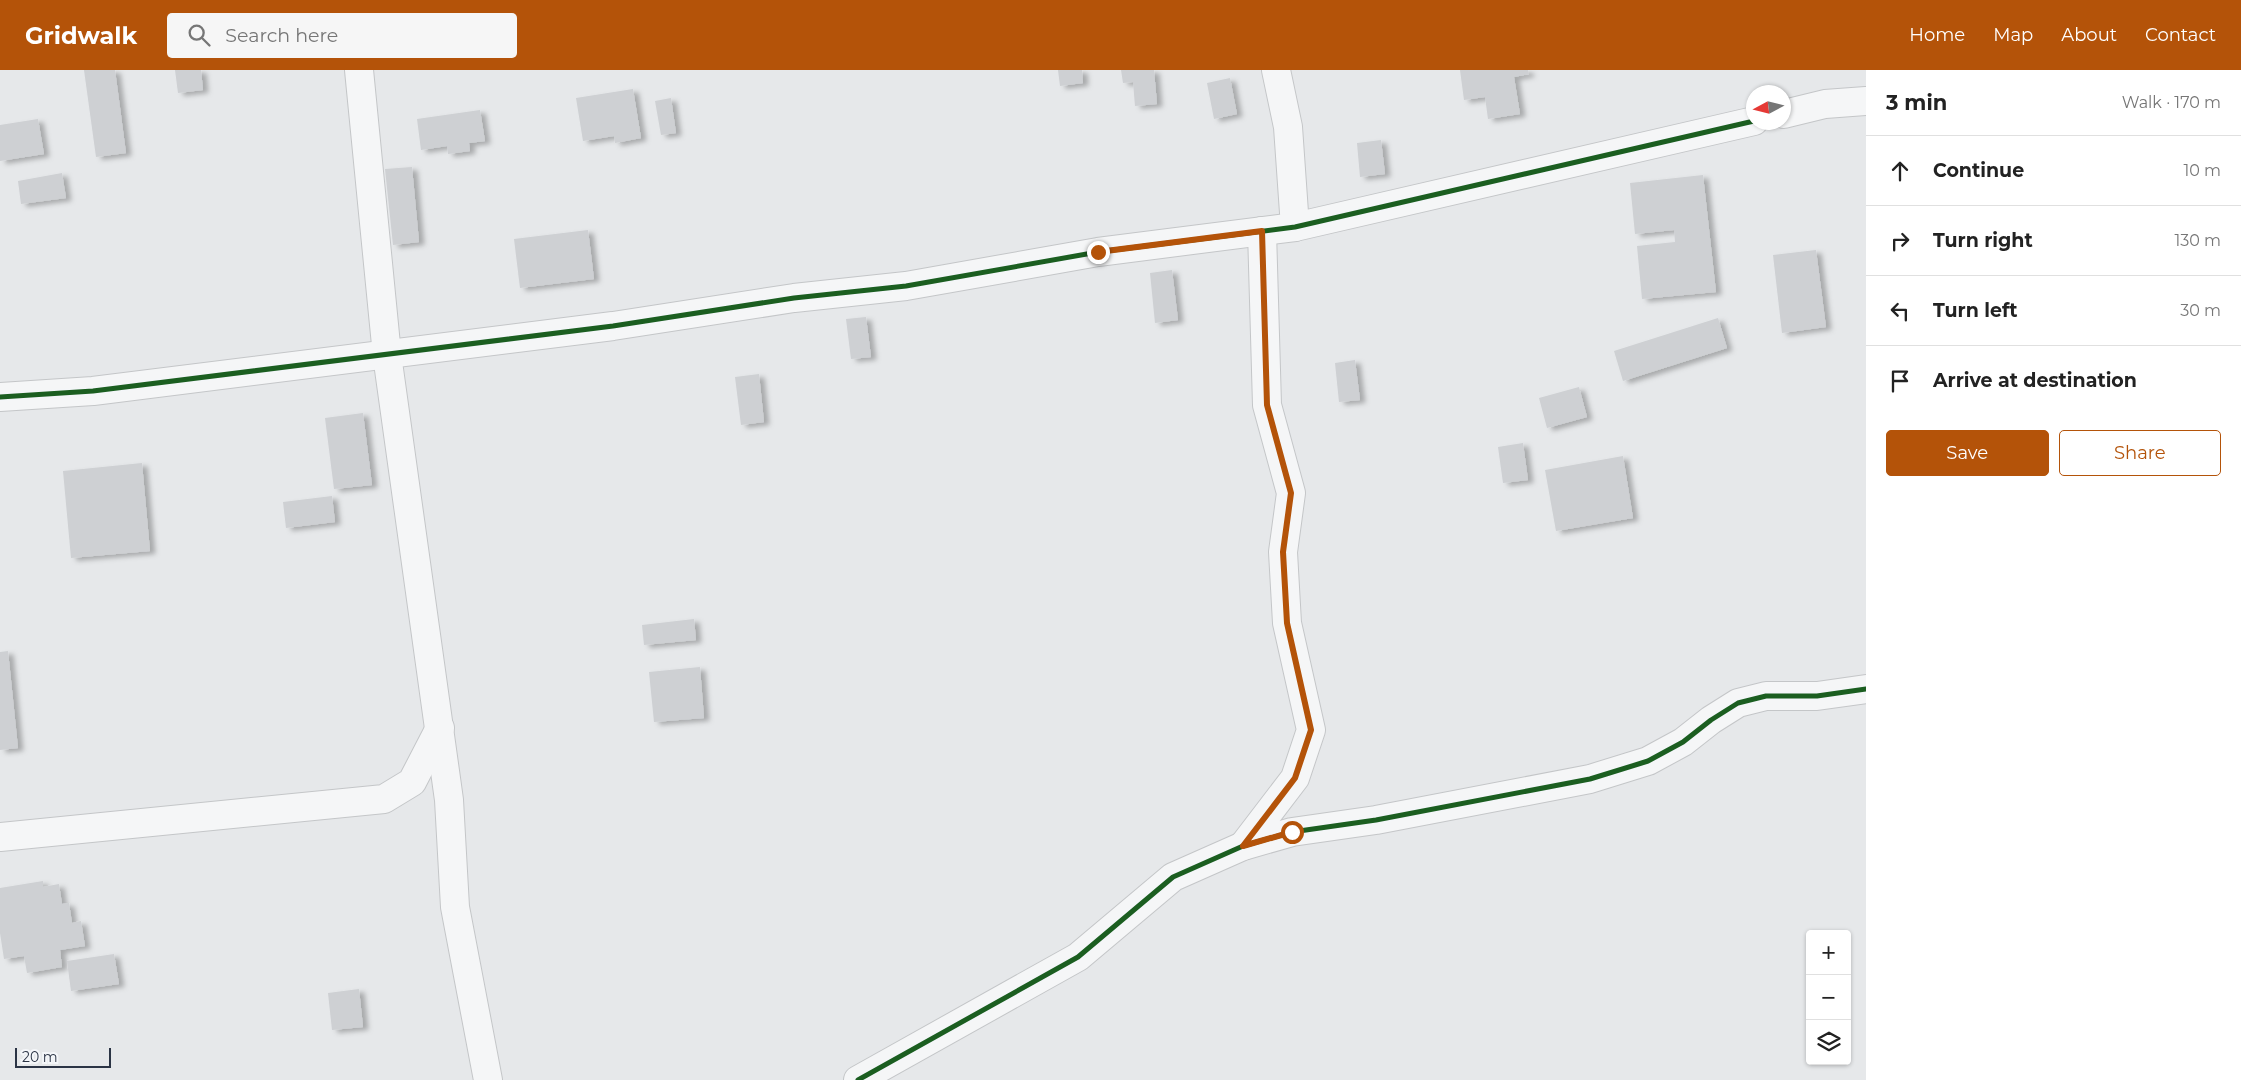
<!DOCTYPE html>
<html lang="en">
<head>
<meta charset="utf-8">
<style>
	:root { --surface:#fff; --page:#f6f6f6; --text:#222; --muted:#767676; --line:#e0e0e0; --accent:#b45309 }
	body { margin:0; font-family:Montserrat,sans-serif; background:var(--page); color:var(--text) }
	.controls { position:absolute; right:15px; bottom:15px; display:grid; overflow:hidden; border-radius:5px; box-shadow:0 1px 4px #0004 }
	.controls button { width:45px; height:45px; display:grid; place-items:center; padding:0; border:0; border-bottom:1px solid var(--line); background:var(--surface); color:var(--text); font:25px sans-serif }
	.compass { position:absolute; left:1746px; top:15px; width:45px; height:45px; border-radius:50%; background:var(--surface); box-shadow:0 1px 4px #0004; rotate:263deg }
	.scale { position:absolute; left:15px; bottom:12px; width:96px; box-sizing:border-box; padding-left:5px; border:2px solid #2b3445; border-top:0; font-size:14px; line-height:18px; white-space:nowrap; color:#2b3445; -webkit-text-stroke:4px #f4f6f9; paint-order:stroke }
	.stop { position:absolute; width:15px; height:15px; margin:-11px; border:4px solid #b45309; border-radius:50%; background:#fff }
	.stop.end { background:#b45309; border-color:#fff; box-shadow:0 1px 5px #0008 }
	.list { margin:0; padding:0; list-style:none }
	h2 { display:flex; justify-content:space-between; align-items:center; height:65px; margin:0; padding:0 20px; font-size:21px }
	h2 small { font-size:16px; font-weight:400; color:var(--muted) }
	.list li { display:grid; grid-template-columns:32px 1fr auto; gap:15px; align-items:center; box-sizing:border-box; height:70px; padding:0 20px; border-top:1px solid var(--line) }
	.list b { display:block; font-size:19px; white-space:nowrap }
	.list em { font-size:16px; font-style:normal; color:var(--muted) }
	.actions { display:flex; gap:10px; padding:15px 20px }
	.actions a { flex:1; padding:11px 0; border:1px solid var(--accent); border-radius:5px; text-align:center; font-size:18px; color:var(--accent) }
	.actions .main { background:var(--accent); color:#fff }
	.icon { flex:none; width:28px; height:28px; fill:none; stroke:currentColor; stroke-width:2; stroke-linecap:round; stroke-linejoin:round }
	.map { position:relative; flex:none; width:1866px; height:1010px; overflow:hidden }
	header { display:flex; align-items:center; gap:30px; box-sizing:border-box; height:70px; padding:0 25px; background:var(--accent); color:#fff }
	header strong { font-size:24px }
	nav { display:flex; gap:28px; margin-inline-start:auto; font-size:18px }
	.search { width:350px; height:45px; background:var(--page); display:flex; align-items:center; gap:12px; box-sizing:border-box; padding:0 18px; border-radius:5px; color:var(--muted); font-size:19px }
	main { display:flex }
	aside { flex:1; background:var(--surface) }
	.map>svg:first-child { display:block }
</style>
</head>
<body>
<header>
<strong>Gridwalk</strong>
<div class="search"><svg class="icon" aria-label="search" viewBox="0 0 24 24"><circle cx="10" cy="10" r="6"/><path d="M15 15l6 6"/></svg>Search here</div>
<nav><a>Home</a><a>Map</a><a>About</a><a>Contact</a></nav>
</header>
<main>
<div class="map">
<svg width="1866" height="1010" viewBox="0 0 1866 1010">
	<defs>
		<filter id="shadow"><feDropShadow dx="5.5" dy="3" stdDeviation="2.5" flood-color="#0004"/></filter>
	</defs>
	<rect width="100%" height="100%" fill="#e6e8ea"/>
	<g fill="#ced0d3" filter="url(#shadow)">
		<polygon points="84,0 115,0 126,83 96,87"/>
		<polygon points="175,0 201,0 203,20 178,23"/>
		<polygon points="1058,0 1082,0 1083,13 1060,16"/>
		<polygon points="1121,0 1154,0 1157,34 1135,36 1133,12 1123,13"/>
		<polygon points="1460,0 1528,0 1529,4 1514,7 1520,44 1488,49 1485,27 1464,30"/>
		<polygon points="1230,8 1237,44 1214,49 1207,13"/>
		<polygon points="633,19 641,68 615,73 614,66 583,71 576,28"/>
		<polygon points="671,28 676,63 661,65 655,31"/>
		<polygon points="480,40 485,71 469,73 470,81 448,84 447,76 421,80 417,49"/>
		<polygon points="38,49 44,84 0,91 0,55"/>
		<polygon points="1381,70 1385,104 1360,107 1357,73"/>
		<polygon points="412,97 419,172 393,175 385,99"/>
		<polygon points="62,103 66,128 21,134 18,111"/>
		<polygon points="1703,105 1716,222 1642,229 1637,176 1675,172 1674,160 1635,164 1630,113"/>
		<polygon points="588,160 594,209 520,218 514,169"/>
		<polygon points="1816,180 1826,257 1782,263 1773,185"/>
		<polygon points="1172,200 1178,250 1155,253 1150,203"/>
		<polygon points="866,247 871,287 851,289 846,249"/>
		<polygon points="1718,248 1727,278 1623,311 1614,281"/>
		<polygon points="1355,290 1360,330 1339,332 1335,293"/>
		<polygon points="759,304 764,352 741,355 735,307"/>
		<polygon points="1579,317 1587,347 1547,358 1539,328"/>
		<polygon points="363,343 372,415 334,419 325,348"/>
		<polygon points="1523,373 1528,410 1503,413 1498,377"/>
		<polygon points="1623,386 1633,448 1556,461 1545,400"/>
		<polygon points="142,393 150,481 71,488 63,401"/>
		<polygon points="332,426 335,452 286,458 283,432"/>
		<polygon points="694,549 696,570 644,575 642,555"/>
		<polygon points="8,581 18,678 0,680 0,582"/>
		<polygon points="700,597 704,648 654,652 649,602"/>
		<polygon points="43,811 43,817 59,814 62,834 69,833 72,853 81,851 85,876 60,880 62,897 27,903 24,886 4,889 0,863 0,818"/>
		<polygon points="114,884 119,914 71,921 67,891"/>
		<polygon points="359,919 363,957 332,960 328,923"/>
	</g>
	<g fill="none" stroke-linecap="round" stroke-linejoin="round">
		<defs>
			<g id="street">
				<polyline points="359,0 387,285 449,730 455,837 488,1010"/>
				<polyline points="1276,0 1288,57 1295,157"/>
				<polyline points="1784,44 1825,34 1866,31"/>
				<polyline points="0,327 93,321 613,256 794,228 906,216 1098,182 1295,157 1754,51"/>
				<polyline points="0,767 384,729 412,712 440,658"/>
				<polyline points="1243,776 1295,708 1311,660 1287,553 1283,482 1291,423 1267,335 1262,161"/>
				<polyline points="858,1010 1078,887 1173,807 1243,776 1292,762 1376,750 1590,709 1648,691 1683,672 1711,650 1738,633 1766,626 1817,626 1866,619"/>
			</g>
		</defs>
		<use href="#street" stroke="#c4c6c8" stroke-width="30"/>
		<use href="#street" stroke="#f5f6f7" stroke-width="28"/>
		<defs>
			<g id="cycleway">
				<polyline points="0,327 93,321 613,256 794,228 906,216 1098,182 1295,157 1754,51"/>
				<polyline points="858,1010 1078,887 1173,807 1243,776 1292,762 1376,750 1590,709 1648,691 1683,672 1711,650 1738,633 1766,626 1817,626 1866,619"/>
			</g>
		</defs>
		<use href="#cycleway" stroke="#f4f6f9" stroke-width="8"/>
		<use href="#cycleway" stroke="#1b5e20" stroke-width="5"/>
	</g>
	<g fill="none" stroke-linecap="round" stroke-linejoin="round">
		<polyline stroke="#b45309" stroke-width="6" points="1098,182 1262,161 1267,335 1291,423 1283,482 1287,553 1311,660 1295,708 1243,776 1292,762"/>
	</g>
</svg>
<div class="controls">
<button>+</button>
<button>−</button>
<button><svg class="icon" aria-label="layers" viewBox="0 0 24 24"><path d="M12 4l9 5-9 5-9-5zM3 14l9 5 9-5"/></svg></button>
</div>
<svg class="compass" viewBox="-18 -18 36 36"><path d="M0-13l5 13h-10z" fill="#e53935"/><path d="M0 13l5-13h-10z" fill="#767676"/></svg>
<div class="scale">20 m</div>
<div class="stop" style="left:1292px;top:762px"></div>
<div class="stop end" style="left:1098px;top:182px"></div>
</div>
<aside>
<h2>3 min<small>Walk · 170 m</small></h2>
<ul class="list">
<li><svg class="icon" aria-label="ahead" viewBox="0 0 24 24"><path d="M12 20V5M6 11l6-6 6 6"/></svg><div><b>Continue</b></div><em>10 m</em></li>
<li><svg class="icon" aria-label="right" viewBox="0 0 24 24"><path d="M7 20v-9h11M14 6l5 5-5 5"/></svg><div><b>Turn right</b></div><em>130 m</em></li>
<li><svg class="icon" aria-label="left" viewBox="0 0 24 24"><path d="M17 20v-9H6M10 6l-5 5 5 5"/></svg><div><b>Turn left</b></div><em>30 m</em></li>
<li><svg class="icon" aria-label="arrive" viewBox="0 0 24 24"><path d="M6 21V4h12l-3 4 3 4H6"/></svg><div><b>Arrive at destination</b></div></li>
</ul>
<div class="actions"><a class="main">Save</a><a>Share</a></div>
</aside>
</main>
</body>
</html>
